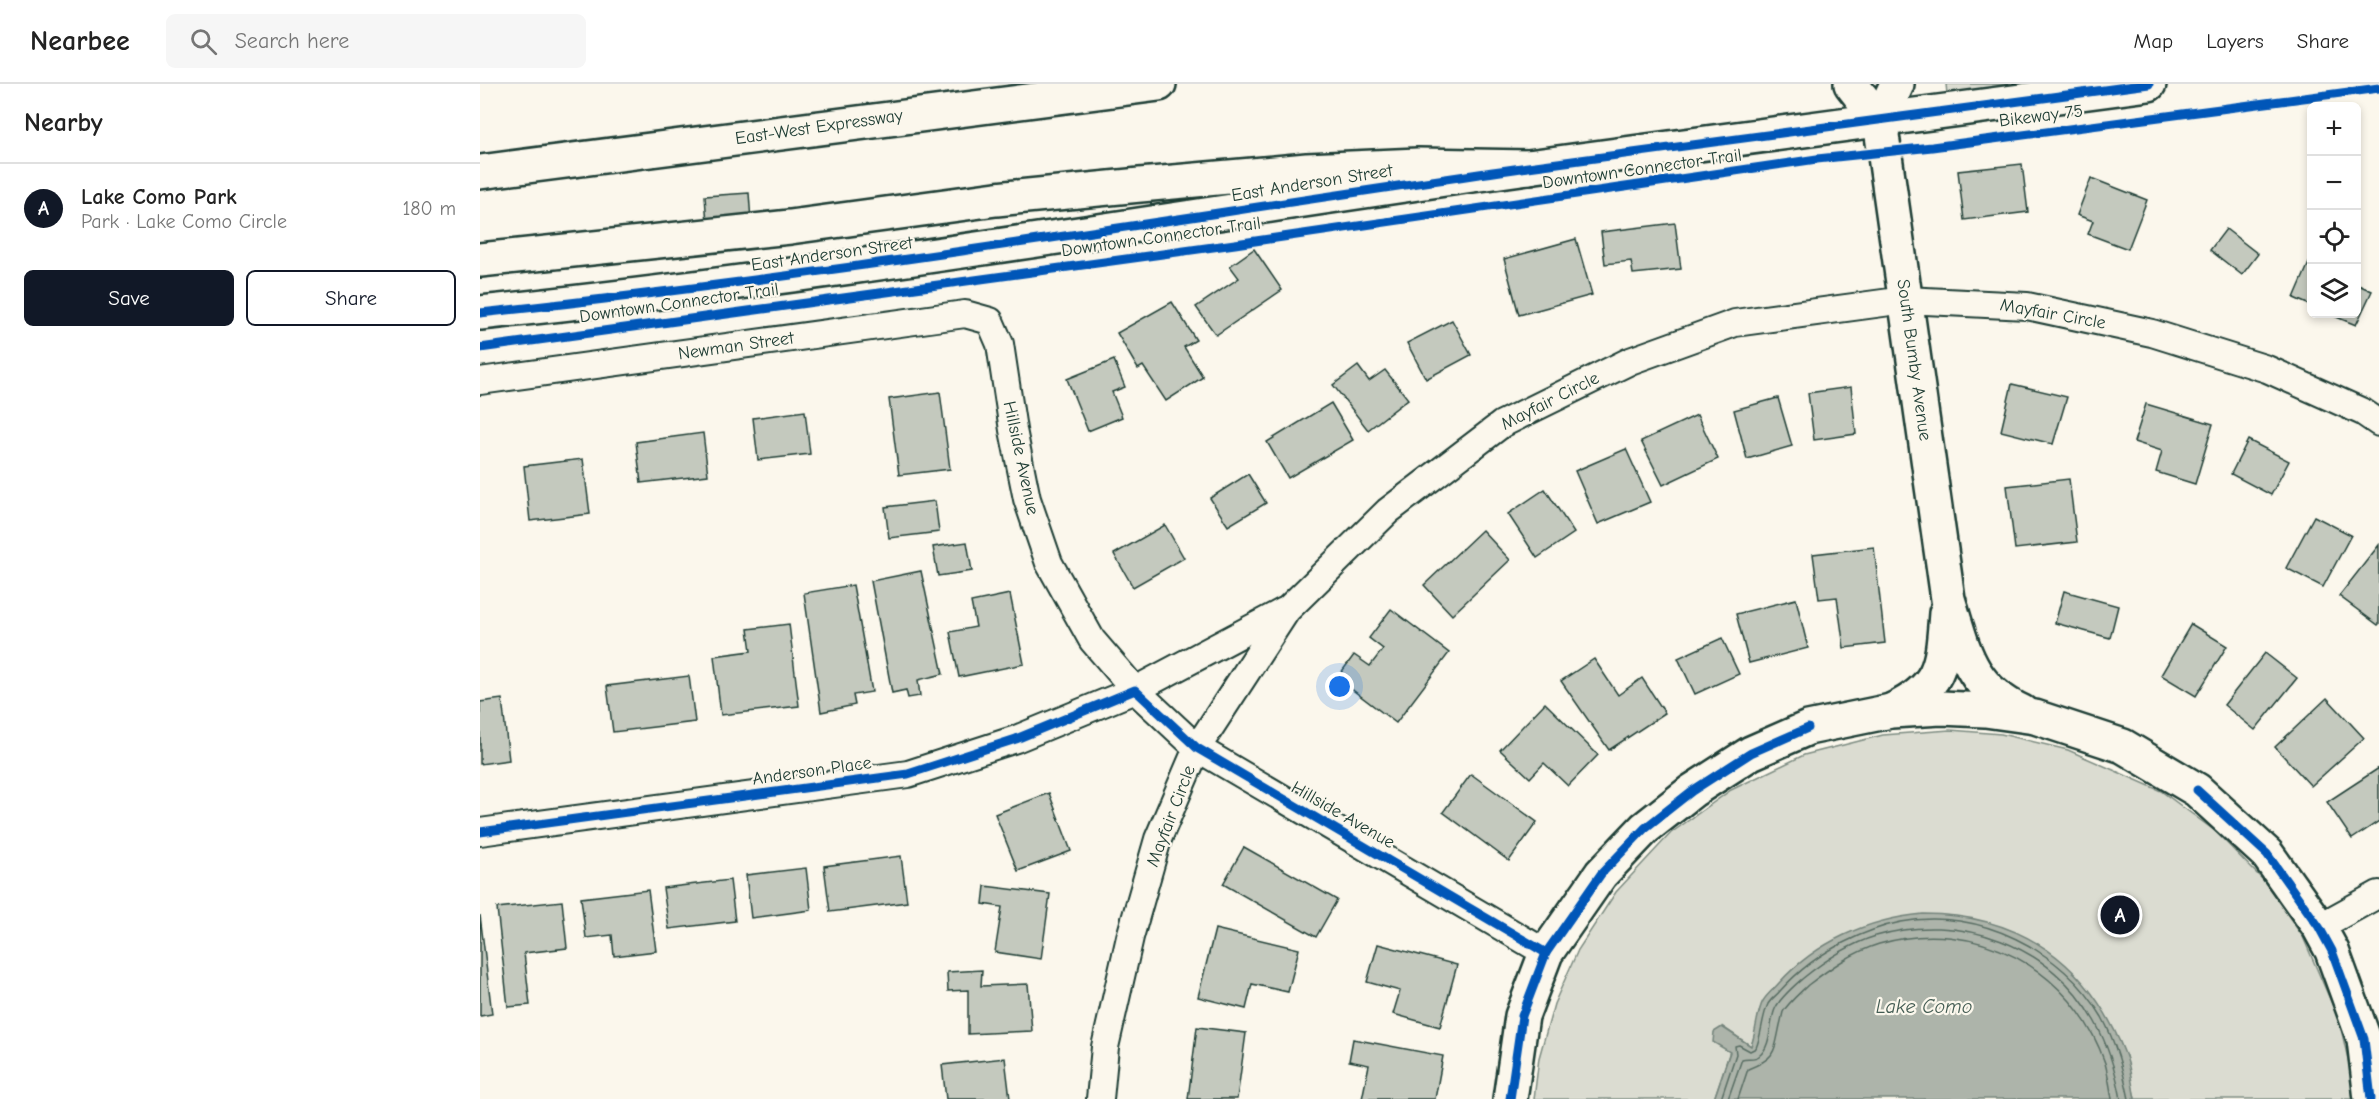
<!DOCTYPE html>
<html lang="en">
<head>
<meta charset="utf-8">
<style>
	:root { --surface:#fff; --page:#f6f6f6; --text:#222; --muted:#767676; --line:#e0e0e0; --accent:#111827 }
	body { margin:0; font-family:"Comic Neue",sans-serif; background:var(--page); color:var(--text) }
	.controls { position:absolute; right:18px; top:18px; display:grid; overflow:hidden; border-radius:9px; box-shadow:0 3px 9px #0003 }
	.controls button { width:54px; height:54px; display:grid; place-items:center; padding:0; border:0; border-bottom:2px solid var(--line); background:var(--surface); color:var(--text); font:30px sans-serif }
	.you { position:absolute; left:860px; top:603px; width:21px; height:21px; margin:-15px; border:4px solid #fff; border-radius:50%; background:#1a73e8; box-shadow:0 0 0 9px #1a73e833 }
	.badge { display:grid; place-items:center; width:39px; height:39px; border-radius:50%; background:var(--accent); color:#fff; font-size:20px; font-weight:700 }
	.pin { position:absolute; translate:-50% -50%; border:3px solid #fff; box-shadow:0 2px 6px #0006 }
	.list { margin:0; padding:0; list-style:none }
	h2 { display:flex; justify-content:space-between; align-items:center; height:78px; margin:0; padding:0 24px; font-size:26px }
	h2 small { font-size:20px; font-weight:400; color:var(--muted) }
	.list li { display:grid; grid-template-columns:39px 1fr auto; gap:18px; align-items:center; box-sizing:border-box; height:90px; padding:0 24px; border-top:2px solid var(--line) }
	.list b { display:block; font-size:22px; white-space:nowrap }
	.list p { margin:0; font-size:20px; white-space:nowrap; color:var(--muted) }
	.list em { font-size:20px; font-style:normal; color:var(--muted) }
	.actions { display:flex; gap:12px; padding:18px 24px }
	.actions a { flex:1; padding:14px 0; border:2px solid var(--accent); border-radius:9px; text-align:center; font-size:21px; color:var(--accent) }
	.actions .main { background:var(--accent); color:#fff }
	.icon { flex:none; width:33px; height:33px; fill:none; stroke:currentColor; stroke-width:2; stroke-linecap:round; stroke-linejoin:round }
	.map { position:relative; flex:none; width:1899px; height:1015px; overflow:hidden }
	header { display:flex; align-items:center; gap:36px; box-sizing:border-box; height:84px; padding:0 30px; background:var(--surface); border-bottom:2px solid var(--line) }
	header strong { font-size:28px }
	nav { display:flex; gap:33px; margin-inline-start:auto; font-size:21px }
	.search { width:420px; height:54px; background:var(--page); display:flex; align-items:center; gap:15px; box-sizing:border-box; padding:0 21px; border-radius:9px; color:var(--muted); font-size:22px }
	main { display:flex }
	aside { flex:1; background:var(--surface) }
	.map>svg:first-child { display:block }
</style>
</head>
<body>
<header>
<strong>Nearbee</strong>
<div class="search"><svg class="icon" aria-label="search" viewBox="0 0 24 24"><circle cx="10" cy="10" r="6"/><path d="M15 15l6 6"/></svg>Search here</div>
<nav><a>Map</a><a>Layers</a><a>Share</a></nav>
</header>
<main>
<aside>
<h2>Nearby<small></small></h2>
<ul class="list">
<li><span class="badge">A</span><div><b>Lake Como Park</b><p>Park · Lake Como Circle</p></div><em>180 m</em></li>
</ul>
<div class="actions"><a class="main">Save</a><a>Share</a></div>
</aside>
<div class="map">
<svg width="1899" height="1015" viewBox="0 0 1899 1015">
	<rect width="100%" height="100%" fill="#fbf7ec"/>
	<filter id="ink" filterUnits="userSpaceOnUse"><feTurbulence type="fractalNoise" baseFrequency=".0167" numOctaves="2"/><feDisplacementMap in="SourceGraphic" scale="12" xChannelSelector="R" yChannelSelector="G"/><feConvolveMatrix kernelMatrix="1 2 1 2 8 2 1 2 1" color-interpolation-filters="sRGB"/></filter>
	<g filter="url(#ink)">
		<g fill="#dbdcd1" stroke="#7d8c82" stroke-width="1.5">
			<polygon points="1466,0 1542,0 1467,10"/>
			<polygon points="1470,646 1521,650 1588,666 1681,707 1735,747 1784,797 1823,853 1859,936 1873,997 1874,1015 1655,1015 1646,972 1276,947 1271,962 1243,943 1250,967 1234,1015 1054,1015 1059,974 1074,920 1098,866 1136,808 1191,749 1251,706 1324,671 1403,651"/>
		</g>
		<path fill="#adb4aa" stroke="#74847b" stroke-width="1.5" d="M1443 830C1541 830 1609 879 1645 970 1651 984 1652 1001 1655 1015H1234L1250 968 1233 958 1234 948 1242 943 1271 962C1276 949 1277 927 1283 917 1287 910 1294 905 1299 899 1336 858 1388 835 1443 830Z"/>
		<g fill="none" stroke-linecap="round" stroke-linejoin="round">
			<g stroke="#586d63" stroke-width="1.5">
				<path d="M1241 1015 1256 970 1255 962 1259 961 1270 967 1276 964C1282 950 1282 933 1288 920 1291 915 1297 911 1300 907 1319 886 1340 870 1365 858 1383 849 1401 842 1421 838 1498 823 1583 866 1622 933 1636 959 1643 986 1649 1015"/>
				<path d="M1248 1015 1262 975C1267 973 1274 976 1279 972 1292 962 1289 939 1295 925 1299 915 1314 902 1322 895 1344 877 1369 860 1396 852 1479 827 1573 861 1615 938 1629 963 1636 988 1641 1015"/>
				<path d="M1258 1015 1268 985C1295 974 1294 970 1300 941 1301 938 1302 932 1303 928 1308 919 1321 908 1328 901 1349 885 1373 868 1399 860 1495 831 1593 885 1625 979 1628 990 1630 1003 1632 1015"/>
			</g>
		</g>
		<g fill="#c4c9be" stroke="#1f3d34" stroke-width="1.5">
			<polygon points="1542,80 1548,128 1484,136 1478,87"/>
			<polygon points="1611,94 1667,116 1648,165 1608,150 1613,137 1597,131"/>
			<polygon points="269,109 273,164 229,168 225,112"/>
			<polygon points="1195,139 1201,185 1153,190 1151,177 1125,180 1121,148"/>
			<polygon points="1746,145 1778,170 1762,191 1730,166"/>
			<polygon points="1096,155 1112,211 1039,231 1024,175"/>
			<polygon points="774,165 802,206 736,251 716,223 759,194 750,182"/>
			<polygon points="1829,179 1832,181 1832,222 1814,214"/>
			<polygon points="1876,200 1892,207 1876,241 1849,230 1876,230"/>
			<polygon points="692,218 716,256 704,263 723,293 686,317 663,282 658,285 637,249"/>
			<polygon points="972,236 991,271 946,295 927,259"/>
			<polygon points="634,276 645,303 632,308 642,333 608,347 587,295"/>
			<polygon points="878,282 889,297 905,286 928,315 888,346 853,301"/>
			<polygon points="1532,300 1587,313 1573,360 1521,347"/>
			<polygon points="1371,303 1376,350 1334,356 1328,309"/>
			<polygon points="460,308 470,385 419,391 409,315"/>
			<polygon points="1298,314 1312,362 1267,375 1254,326"/>
			<polygon points="851,319 873,356 808,394 787,358"/>
			<polygon points="1666,320 1733,340 1715,400 1676,388 1682,367 1654,358"/>
			<polygon points="325,327 330,370 278,376 273,334"/>
			<polygon points="1217,331 1238,375 1183,401 1161,357"/>
			<polygon points="223,349 228,391 161,399 156,358"/>
			<polygon points="1768,356 1809,377 1791,411 1751,390"/>
			<polygon points="1146,365 1170,418 1118,440 1095,387"/>
			<polygon points="103,375 110,430 50,437 44,382"/>
			<polygon points="768,390 786,419 748,442 730,414"/>
			<polygon points="1589,395 1597,458 1535,465 1527,402"/>
			<polygon points="1065,405 1094,449 1057,474 1028,430"/>
			<polygon points="455,417 459,448 409,454 405,423"/>
			<polygon points="1834,432 1871,451 1843,503 1806,484"/>
			<polygon points="685,441 704,474 653,503 634,470"/>
			<polygon points="1002,446 1030,476 972,531 944,501"/>
			<polygon points="487,458 492,487 458,492 453,463"/>
			<polygon points="1899,461 1899,540 1898,541 1859,512"/>
			<polygon points="1394,463 1405,559 1364,564 1357,513 1339,515 1333,470"/>
			<polygon points="441,487 463,590 438,596 440,612 428,614 426,606 412,609 391,497"/>
			<polygon points="373,501 392,608 373,611 375,621 341,628 324,509"/>
			<polygon points="1584,507 1638,522 1630,554 1575,539"/>
			<polygon points="530,510 544,580 479,593 470,548 496,543 491,518"/>
			<polygon points="1316,515 1328,564 1269,579 1256,530"/>
			<polygon points="911,525 969,569 916,639 857,594 874,571 890,582 903,565 889,554"/>
			<polygon points="309,540 319,622 241,631 234,572 271,567 268,545"/>
			<polygon points="1711,540 1747,562 1716,612 1681,591"/>
			<polygon points="1242,554 1259,590 1215,610 1198,574"/>
			<polygon points="1785,569 1817,594 1775,646 1744,621"/>
			<polygon points="1114,575 1138,611 1162,594 1185,629 1129,666 1081,597"/>
			<polygon points="209,592 215,638 133,648 127,602"/>
			<polygon points="1847,614 1884,654 1831,702 1795,663"/>
			<polygon points="22,615 29,676 0,680 0,618"/>
			<polygon points="1065,619 1118,671 1088,702 1064,679 1050,694 1020,666"/>
			<polygon points="1899,684 1899,737 1872,755 1847,718"/>
			<polygon points="991,690 1057,738 1029,777 963,728"/>
			<polygon points="569,709 591,767 538,787 515,730"/>
			<polygon points="764,763 857,816 836,853 743,800"/>
			<polygon points="421,772 427,818 350,828 344,782"/>
			<polygon points="326,784 331,826 271,834 266,791"/>
			<polygon points="250,796 255,837 189,845 183,804"/>
			<polygon points="505,802 570,810 561,875 515,868 522,823 503,820"/>
			<polygon points="168,806 176,867 134,872 132,851 106,854 101,814"/>
			<polygon points="82,817 87,864 44,869 50,921 28,923 17,824"/>
			<polygon points="0,831 12,930 0,932"/>
			<polygon points="735,845 819,865 808,908 772,900 766,925 718,913"/>
			<polygon points="898,860 977,881 960,943 913,930 920,907 887,898"/>
			<polygon points="502,886 501,902 548,900 552,947 488,950 488,906 468,907 467,888"/>
			<polygon points="717,943 766,949 757,1015 708,1015"/>
			<polygon points="873,955 963,972 955,1015 882,1015 889,981 869,977"/>
			<polygon points="525,974 530,1015 466,1015 462,981"/>
		</g>
		<g fill="none" stroke-linecap="round" stroke-linejoin="round">
			<defs>
				<g id="minor">
					<polyline points="0,297 485,230 510,237 520,260 533,346 547,415 569,479 612,556 655,606 717,664 1066,869"/>
					<polyline points="0,748 428,690 536,655 655,606 804,527"/>
					<polyline points="1839,843 1899,810"/>
					<polyline points="620,1015 625,963 650,853 678,755 717,664 807,526 908,427 1022,340 1150,277 1255,239 1425,216 1547,222 1672,249 1787,285 1883,328 1899,339"/>
				</g>
				<g id="tertiary">
					<path d="M1371 0 1400 37 1468 515C1484 566 1489 603 1542 628"/>
					<polyline points="1400,37 1417,0"/>
					<path d="M1413 626C1463 602 1462 579 1466 529"/>
					<polyline points="1030,1015 1042,932 1066,869 1121,790 1165,744 1212,707 1271,669 1328,644 1411,627 1461,624 1505,626 1555,633 1643,662 1717,706 1787,770 1839,843 1852,867 1884,955 1891,1015"/>
				</g>
				<path id="secondary" d="M0 229C351 192 699 133 1048 83 1255 54 1462 28 1669 0"/>
				<g id="motorway">
					<polyline points="0,88 679,0"/>
					<polyline points="0,176 310,143 516,115 660,101 827,86 938,81 1050,83"/>
				</g>
			</defs>
			<use href="#minor" stroke="#1f3d34" stroke-width="30"/>
			<use href="#tertiary" stroke="#1f3d34" stroke-width="38"/>
			<use href="#secondary" stroke="#1f3d34" stroke-width="38"/>
			<use href="#motorway" stroke="#1f3d34" stroke-width="38"/>
			<use href="#minor" stroke="#fbf7ec" stroke-width="26"/>
			<use href="#tertiary" stroke="#fbf7ec" stroke-width="33"/>
			<use href="#secondary" stroke="#fbf7ec" stroke-width="33"/>
			<use href="#motorway" stroke="#fbf7ec" stroke-width="33"/>
			<defs>
				<g id="cycleway">
					<path d="M0 229C351 192 699 133 1048 83 1255 54 1462 28 1669 0"/>
					<polyline points="0,264 755,160 1337,75 1452,63 1899,4"/>
					<polyline points="1717,706 1787,770 1839,843 1852,867 1884,955 1891,1015"/>
					<polyline points="0,748 428,690 536,655 655,606 717,664 1066,869"/>
					<polyline points="1030,1015 1042,932 1066,869 1121,790 1165,744 1212,707 1271,669 1328,644"/>
				</g>
			</defs>
			<use href="#cycleway" stroke="#fbf7ec" stroke-width="13"/>
			<use href="#cycleway" stroke="#0057b8" stroke-width="9"/>
		</g>
	</g>
	<g text-anchor="middle" dominant-baseline="central" stroke-width="4.5" stroke-linejoin="round" paint-order="stroke">
		<g font-size="18" fill="#1f3d34" stroke="#fbf7ec">
			<text transform="translate(1561 32) rotate(-7)">Bikeway 75</text>
			<text transform="translate(339 43) rotate(-8)">East-West Expressway</text>
			<text transform="translate(1162 85) rotate(-8)">Downtown Connector Trail</text>
			<text transform="translate(832 99) rotate(-9)">East Anderson Street</text>
			<text transform="translate(681 153) rotate(-8)">Downtown Connector Trail</text>
			<text transform="translate(352 170) rotate(-8)">East Anderson Street</text>
			<text transform="translate(199 219) rotate(-8)">Downtown Connector Trail</text>
			<text transform="translate(1573 230) rotate(10)">Mayfair Circle</text>
			<text transform="translate(256 262) rotate(-8)">Newman Street</text>
			<text transform="translate(1434 276) rotate(82)">South Bumby Avenue</text>
			<text transform="translate(1070 317) rotate(-27)">Mayfair Circle</text>
			<text transform="translate(541 374) rotate(78)">Hillside Avenue</text>
			<text transform="translate(332 687) rotate(-8)">Anderson Place</text>
			<text transform="translate(863 731) rotate(30)">Hillside Avenue</text>
			<text transform="translate(691 732) rotate(-69)">Mayfair Circle</text>
		</g>
		<g font-size="20" font-style="italic" fill="#425b52" stroke="#fbf7ec">
			<text x="1444" y="922">Lake Como</text>
		</g>
	</g>
</svg>
<div class="controls">
<button>+</button>
<button>−</button>
<button><svg class="icon" aria-label="locate" viewBox="0 0 24 24"><circle cx="12" cy="12" r="6"/><path d="M12 2v4M12 18v4M2 12h4M18 12h4"/></svg></button>
<button><svg class="icon" aria-label="layers" viewBox="0 0 24 24"><path d="M12 4l9 5-9 5-9-5zM3 14l9 5 9-5"/></svg></button>
</div>
<div class="you"></div>
<div class="pin badge" style="left:1640px;top:831px">A</div>
</div>
</main>
</body>
</html>
